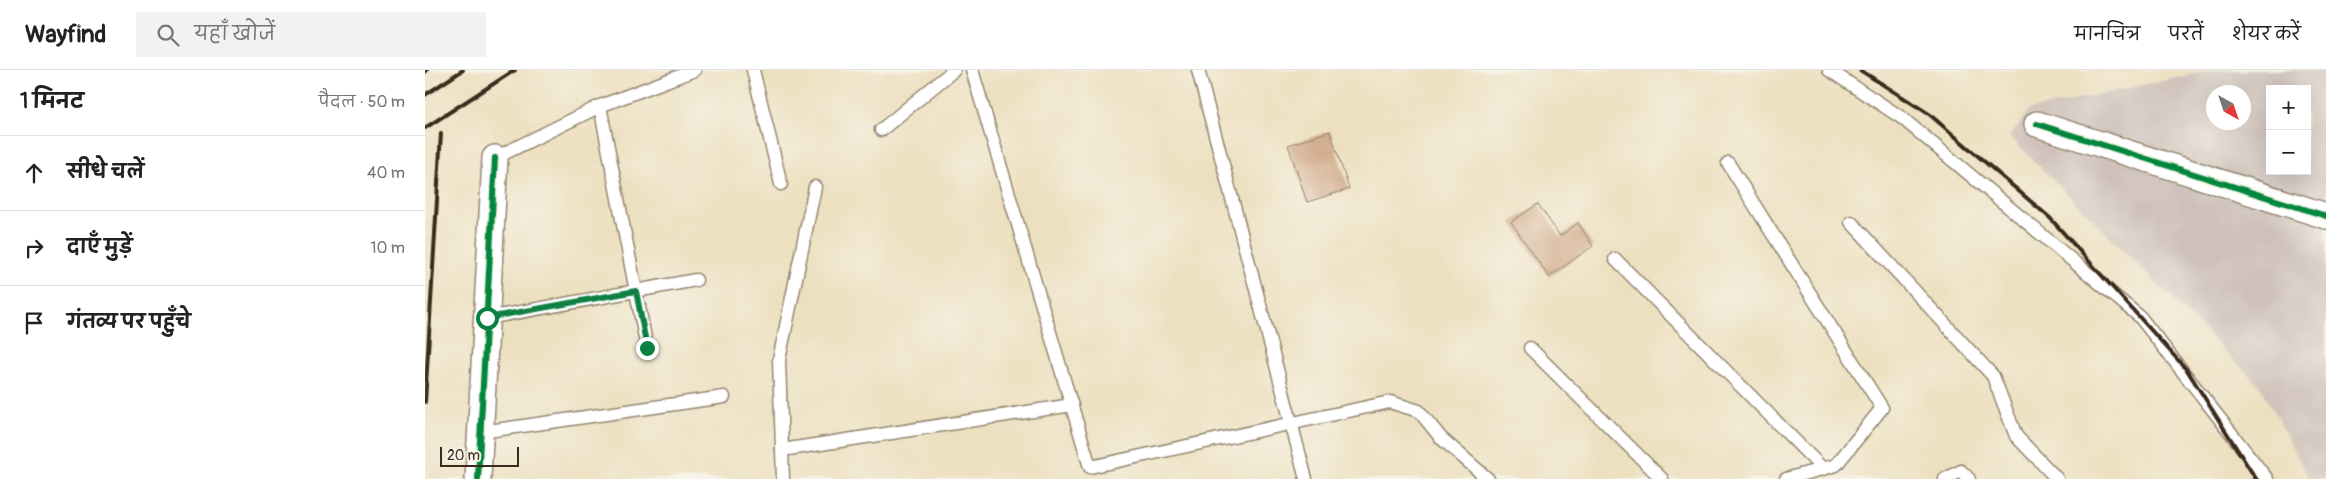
<!DOCTYPE html>
<html lang="hi">
<head>
<meta charset="utf-8">
<style>
	:root { --surface:#fff; --page:#f2f2f2; --text:#222; --muted:#767676; --line:#e0e0e0 }
	body { margin:0; font-family:Pangolin,"Playpen Sans Deva",sans-serif; background:var(--page); color:var(--text) }
	.controls { position:absolute; right:15px; top:15px; display:grid; overflow:hidden; border-radius:0px; box-shadow:0 5px 20px #0002 }
	.controls button { width:45px; height:45px; display:grid; place-items:center; padding:0; border:0; border-bottom:1px solid var(--line); background:var(--surface); color:var(--text); font:25px sans-serif }
	.compass { position:absolute; left:1781px; top:15px; width:45px; height:45px; border-radius:50%; background:var(--surface); box-shadow:0 5px 20px #0002; rotate:140deg }
	.scale { position:absolute; left:15px; bottom:12px; width:79px; box-sizing:border-box; padding-left:5px; border:2px solid #3b2a1e; border-top:0; font-size:14px; line-height:18px; white-space:nowrap; color:#3b2a1e; -webkit-text-stroke:4px #f7f3e8; paint-order:stroke }
	.stop { position:absolute; width:15px; height:15px; margin:-11px; border:4px solid #0b8043; border-radius:50%; background:#fff }
	.stop.end { background:#0b8043; border-color:#fff; box-shadow:0 1px 5px #0008 }
	.list { margin:0; padding:0; list-style:none }
	h2 { display:flex; justify-content:space-between; align-items:center; height:65px; margin:0; padding:0 20px; font-size:21px }
	h2 small { font-size:16px; font-weight:400; color:var(--muted) }
	.list li { display:grid; grid-template-columns:32px 1fr auto; gap:15px; align-items:center; box-sizing:border-box; height:75px; padding:0 20px; border-top:1px solid var(--line) }
	.list b { display:block; font-size:19px; white-space:nowrap }
	.list em { font-size:16px; font-style:normal; color:var(--muted) }
	.icon { flex:none; width:28px; height:28px; fill:none; stroke:currentColor; stroke-width:2; stroke-linecap:round; stroke-linejoin:round }
	.map { position:relative; flex:none; width:1901px; height:409px; overflow:hidden }
	header { display:flex; align-items:center; gap:30px; box-sizing:border-box; height:70px; padding:0 25px; background:var(--surface); border-bottom:1px solid var(--line) }
	header strong { font-size:24px }
	nav { display:flex; gap:28px; margin-inline-start:auto; font-size:18px }
	.search { width:350px; height:45px; background:var(--page); display:flex; align-items:center; gap:12px; box-sizing:border-box; padding:0 18px; border-radius:0px; color:var(--muted); font-size:19px }
	main { display:flex }
	aside { flex:1; background:var(--surface) }
	.map>svg:first-child { display:block }
</style>
</head>
<body>
<header>
<strong>Wayfind</strong>
<div class="search"><svg class="icon" aria-label="search" viewBox="0 0 24 24"><circle cx="10" cy="10" r="6"/><path d="M15 15l6 6"/></svg>यहाँ खोजें</div>
<nav><a>मानचित्र</a><a>परतें</a><a>शेयर करें</a></nav>
</header>
<main>
<aside>
<h2>1 मिनट<small>पैदल · 50 m</small></h2>
<ul class="list">
<li><svg class="icon" aria-label="ahead" viewBox="0 0 24 24"><path d="M12 20V5M6 11l6-6 6 6"/></svg><div><b>सीधे चलें</b></div><em>40 m</em></li>
<li><svg class="icon" aria-label="right" viewBox="0 0 24 24"><path d="M7 20v-9h11M14 6l5 5-5 5"/></svg><div><b>दाएँ मुड़ें</b></div><em>10 m</em></li>
<li><svg class="icon" aria-label="arrive" viewBox="0 0 24 24"><path d="M6 21V4h12l-3 4 3 4H6"/></svg><div><b>गंतव्य पर पहुँचे</b></div></li>
</ul>
</aside>
<div class="map">
<svg width="1901" height="409" viewBox="0 0 1901 409">
	<rect width="100%" height="100%" fill="#f7f3e8"/>
	<filter id="ink" filterUnits="userSpaceOnUse"><feTurbulence type="fractalNoise" baseFrequency=".02" numOctaves="2"/><feDisplacementMap in="SourceGraphic" scale="10" xChannelSelector="R" yChannelSelector="G"/><feConvolveMatrix kernelMatrix="1 2 1 2 8 2 1 2 1" color-interpolation-filters="sRGB"/></filter>
	<filter id="wash" filterUnits="userSpaceOnUse"><feTurbulence type="fractalNoise" baseFrequency=".0096" numOctaves="4" result="noise"/><feDisplacementMap in="SourceGraphic" scale="20" xChannelSelector="R" yChannelSelector="G"/><feGaussianBlur stdDeviation="1.12" result="paint"/><feColorMatrix in="noise" values="0 0 0 0 0 0 0 0 0 0 0 0 0 0 0 0 0 1.4 0 .05"/><feComposite in="paint" operator="in"/></filter>
	<g filter="url(#wash)">
		<rect width="100%" height="100%" fill="#ede0c0"/>
		<path fill="#cec1b9" fill-rule="evenodd" d="M1787 0H1901V409H1884L1835 316 1585 67 1604 40ZM1845 19H1882V101H1845ZM1788 22H1818V52H1788Z"/>
		<g id="blocks">
			<g fill="#cfa887">
				<polygon points="905,61 924,119 882,132 863,75"/>
				<polygon points="1113,134 1135,166 1153,153 1168,176 1124,207 1086,152"/>
			</g>
		</g>
	</g>
	<g filter="url(#ink)">
		<use href="#blocks" fill-opacity="0" stroke="#94856f" stroke-width="1"/>
		<g fill="none" stroke-linecap="round" stroke-linejoin="round">
			<defs>
				<g id="lane">
					<polyline points="328,0 356,114"/>
					<polyline points="547,0 665,397 965,332 994,341 1016,368 1063,409"/>
					<polyline points="773,0 881,409"/>
					<polyline points="1404,0 1477,48 1715,247 1842,409"/>
					<polyline points="175,36 222,278"/>
					<polyline points="456,60 529,0"/>
					<polyline points="70,88 175,36 270,0"/>
					<polyline points="1303,93 1457,338 1411,395 1361,409"/>
					<polyline points="1426,152 1568,306 1591,366 1632,409"/>
					<polyline points="1190,189 1398,399"/>
					<polyline points="62,248 271,210"/>
					<polyline points="1105,278 1237,409"/>
					<polyline points="56,362 299,327"/>
					<polyline points="357,380 647,335"/>
					<polyline points="358,409 354,290 390,117"/>
					<polyline points="1520,409 1536,401 1544,409"/>
				</g>
				<g id="street">
					<polyline points="1612,54 1901,146"/>
					<polyline points="53,409 70,88"/>
				</g>
			</defs>
			<use href="#lane" stroke="#94856f" stroke-width="15"/>
			<use href="#street" stroke="#94856f" stroke-width="28"/>
			<use href="#lane" stroke="#fff" stroke-width="12"/>
			<use href="#street" stroke="#fff" stroke-width="25"/>
			<g stroke="#3b2a1e" stroke-width="4">
				<polyline points="1435,0 1504,44 1625,148 1762,300 1831,409"/>
				<polyline points="0,2 2,0"/>
				<polyline points="0,25 38,0"/>
				<polyline points="0,58 90,0"/>
				<polyline points="0,332 16,63"/>
			</g>
			<defs>
				<g id="cycleway">
					<polyline points="1612,54 1901,146"/>
					<polyline points="53,409 70,88"/>
				</g>
			</defs>
			<use href="#cycleway" stroke="#f7f3e8" stroke-width="9"/>
			<use href="#cycleway" stroke="#00873e" stroke-width="6"/>
		</g>
	</g>
	<g fill="none" stroke-linecap="round" stroke-linejoin="round" filter="url(#ink)">
		<polyline stroke="#0b8043" stroke-width="6" points="62,248 211,221 222,278"/>
	</g>
</svg>
<div class="controls">
<button>+</button>
<button>−</button>
</div>
<svg class="compass" viewBox="-18 -18 36 36"><path d="M0-13l5 13h-10z" fill="#e53935"/><path d="M0 13l5-13h-10z" fill="#767676"/></svg>
<div class="scale">20 m</div>
<div class="stop" style="left:62px;top:248px"></div>
<div class="stop end" style="left:222px;top:278px"></div>
</div>
</main>
</body>
</html>
